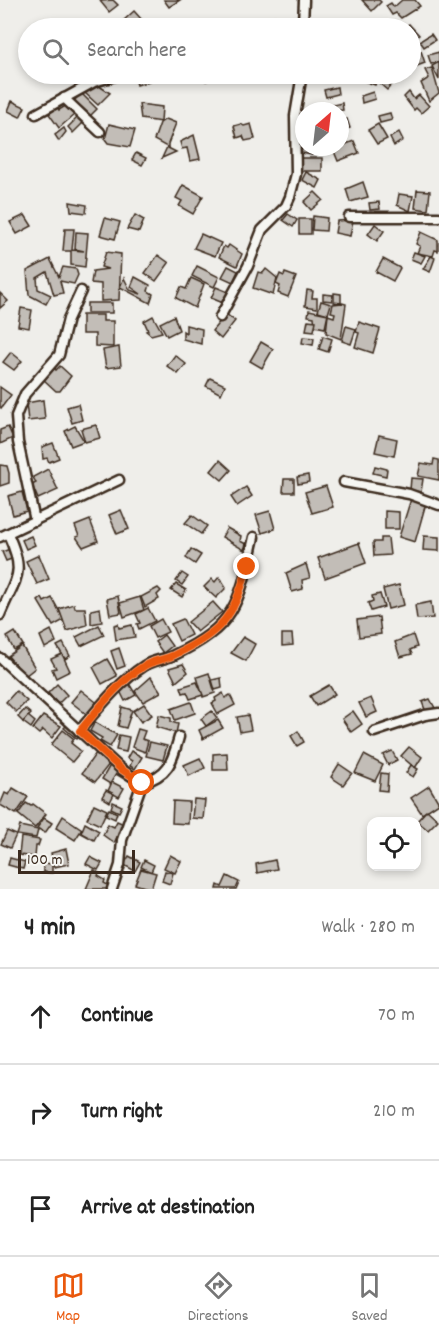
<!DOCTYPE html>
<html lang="en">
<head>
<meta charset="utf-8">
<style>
	:root { --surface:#fff; --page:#f2f2f2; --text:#222; --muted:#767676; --line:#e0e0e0; --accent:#ea580c }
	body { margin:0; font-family:Dekko,sans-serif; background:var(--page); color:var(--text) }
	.controls { position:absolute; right:18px; bottom:18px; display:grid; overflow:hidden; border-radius:12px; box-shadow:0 3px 9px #0003 }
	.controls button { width:54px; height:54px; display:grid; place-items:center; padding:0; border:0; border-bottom:2px solid var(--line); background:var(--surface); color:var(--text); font:30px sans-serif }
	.compass { position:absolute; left:295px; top:102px; width:54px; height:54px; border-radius:50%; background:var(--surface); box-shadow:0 3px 9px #0003; rotate:28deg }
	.scale { position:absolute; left:18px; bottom:15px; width:117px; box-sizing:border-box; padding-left:6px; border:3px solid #3b2a1e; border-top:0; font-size:16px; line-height:21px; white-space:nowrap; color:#3b2a1e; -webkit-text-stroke:4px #f6f6f2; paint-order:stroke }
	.stop { position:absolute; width:18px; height:18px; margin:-14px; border:4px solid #ea580c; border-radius:50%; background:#fff }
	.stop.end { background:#ea580c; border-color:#fff; box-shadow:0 2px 6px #0008 }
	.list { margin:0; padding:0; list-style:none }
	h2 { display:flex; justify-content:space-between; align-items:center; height:78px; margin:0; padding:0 24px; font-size:26px }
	h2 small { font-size:20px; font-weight:400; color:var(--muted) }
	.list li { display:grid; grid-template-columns:39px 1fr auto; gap:18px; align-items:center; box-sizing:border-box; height:96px; padding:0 24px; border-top:2px solid var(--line) }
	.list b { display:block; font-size:22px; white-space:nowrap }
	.list em { font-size:20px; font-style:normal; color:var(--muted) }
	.icon { flex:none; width:33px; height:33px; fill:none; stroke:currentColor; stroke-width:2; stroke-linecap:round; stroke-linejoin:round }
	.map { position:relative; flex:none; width:439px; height:889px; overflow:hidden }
	.search { position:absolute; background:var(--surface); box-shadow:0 3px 9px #0003; left:18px; right:18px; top:18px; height:66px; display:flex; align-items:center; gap:15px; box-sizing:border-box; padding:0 21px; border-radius:33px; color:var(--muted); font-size:22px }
	.sheet { height:366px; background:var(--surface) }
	nav { display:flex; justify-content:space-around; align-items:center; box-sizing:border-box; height:84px; border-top:2px solid var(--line); background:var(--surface); font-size:16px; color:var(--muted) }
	nav a { display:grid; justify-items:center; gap:3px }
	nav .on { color:var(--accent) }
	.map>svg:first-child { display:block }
</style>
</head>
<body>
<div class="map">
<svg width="439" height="889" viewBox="0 0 439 889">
	<rect width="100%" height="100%" fill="#efeeea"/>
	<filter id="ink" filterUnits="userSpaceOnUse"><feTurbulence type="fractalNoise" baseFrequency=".0167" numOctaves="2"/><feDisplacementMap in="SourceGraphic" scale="12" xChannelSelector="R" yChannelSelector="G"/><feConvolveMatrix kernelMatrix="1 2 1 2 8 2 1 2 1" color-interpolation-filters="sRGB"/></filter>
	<g filter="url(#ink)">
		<g fill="#c2bdb7" stroke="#3b2a1e" stroke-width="1.5">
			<polygon points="113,0 118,5 109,12 100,1"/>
			<polygon points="164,0 180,0 169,7"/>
			<polygon points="362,0 379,0 381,2 372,11"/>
			<polygon points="402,0 415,0 420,6 401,18 396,13 392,15 386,6 391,3 394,7"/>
			<polygon points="134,11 143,21 138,28 130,28 123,21"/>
			<polygon points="275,16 281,21 273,28 256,28 263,18 273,25 271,23"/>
			<polygon points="409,24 419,35 413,40 410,28 403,28"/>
			<polygon points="431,34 435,40 424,47 420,41"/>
			<polygon points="421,51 425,63 414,67 410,55"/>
			<polygon points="439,52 439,62 431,64 428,55"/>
			<polygon points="439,62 439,80 432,66"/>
			<polygon points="432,68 439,93 429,101 421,83 429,78 425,70"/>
			<polygon points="63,74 81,74 76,82"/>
			<polygon points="204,74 222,74 223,75 206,81"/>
			<polygon points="262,74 280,74 280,76 267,81"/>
			<polygon points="361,74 378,75 375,85 359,79"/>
			<polygon points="147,75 149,81 137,85 135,78"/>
			<polygon points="385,75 394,82 387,90 378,82"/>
			<polygon points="96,84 110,93 98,105 85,93"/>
			<polygon points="337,87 338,94 326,97 324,90"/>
			<polygon points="373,92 375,99 362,103 361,96"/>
			<polygon points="409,92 414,99 419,95 429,106 421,113 416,108 414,110 404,97"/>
			<polygon points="81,93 97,109 89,117 74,101"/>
			<polygon points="12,101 25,107 20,117 8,111"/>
			<polygon points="342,103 343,110 331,111 329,106"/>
			<polygon points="139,104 162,107 161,122 141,119"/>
			<polygon points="67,105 74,115 59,128 49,114 58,107 59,110"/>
			<polygon points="390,113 392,120 380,123 378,116"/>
			<polygon points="78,117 83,123 73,133 68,127"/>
			<polygon points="166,119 176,123 168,144 168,148 176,152 162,158 167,147 154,140 160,123"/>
			<polygon points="347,119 350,128 343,130 340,121"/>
			<polygon points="109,124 135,130 130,147 108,143 105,139"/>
			<polygon points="241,124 244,126 251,124 255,139 245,141 243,136 237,138 234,126"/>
			<polygon points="378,124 387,139 377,144 368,130"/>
			<polygon points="64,128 66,132 59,141 55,135"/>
			<polygon points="399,132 403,140 394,146 390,138"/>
			<polygon points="194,135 200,159 190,161 187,148 182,149 180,142"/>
			<polygon points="354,141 359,153 338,161 333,149"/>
			<polygon points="303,142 304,147 313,147 312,155 301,153"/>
			<polygon points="136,153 146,158 142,165 132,160"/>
			<polygon points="301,158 322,158 322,171 300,171"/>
			<polygon points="306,172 321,180 317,188 302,180"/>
			<polygon points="363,182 368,197 350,202 346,189"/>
			<polygon points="183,185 203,196 193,214 179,206 182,201 176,198"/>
			<polygon points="417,190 430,191 428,210 415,208"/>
			<polygon points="315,192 323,200 311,210 304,202"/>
			<polygon points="399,194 413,196 410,211 397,205"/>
			<polygon points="70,202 87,205 86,213 71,211"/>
			<polygon points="379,202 380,209 370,210 369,203"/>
			<polygon points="288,214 297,220 293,227 283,220"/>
			<polygon points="25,215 32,226 17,234 10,222"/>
			<polygon points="135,215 144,220 139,232 127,229"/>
			<polygon points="313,216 327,218 326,231 312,230"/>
			<polygon points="105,218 120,222 115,239 100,235"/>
			<rect x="299" y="219" width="12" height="15"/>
			<polygon points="353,220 350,236 335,233 337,221"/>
			<polygon points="375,224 384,231 377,241 368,234"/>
			<polygon points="65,229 74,229 72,250 84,251 75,249 76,232 88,233 85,267 71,265 71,251 63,251"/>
			<polygon points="421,232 438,240 438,251 435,250 433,256 417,253 420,246 416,244"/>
			<polygon points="201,234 221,243 215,256 194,248"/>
			<polygon points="229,245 242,254 237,266 219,257 224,246 227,248"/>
			<polygon points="106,252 121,254 119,300 101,301 101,284 91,283 93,271 108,269 101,267"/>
			<polygon points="414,252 425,256 421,263 411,259"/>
			<polygon points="158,255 169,263 156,281 145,273"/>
			<polygon points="431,256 435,258 430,272 423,269"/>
			<polygon points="50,259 59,277 63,267 76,269 78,275 74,284 60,281 63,293 54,295 47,272 37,278 38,289 51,295 46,304 29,295 27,271"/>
			<polygon points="383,259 400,268 393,281 376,272"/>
			<polygon points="197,266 219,277 214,287 192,276"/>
			<polygon points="228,266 238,271 233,282 222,277"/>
			<polygon points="266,269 277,278 273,295 253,288 258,272 263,273"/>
			<polygon points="285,273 296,277 288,297 278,293 280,286 276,284 280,274 284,276"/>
			<polygon points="135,277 150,285 148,291 153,294 150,303 120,287 124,278 130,290 141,294 131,287"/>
			<polygon points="191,278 204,284 195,308 176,298 181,287 186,289"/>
			<polygon points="216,287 228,292 223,303 211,298"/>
			<polygon points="307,290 313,291 312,298 317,298 317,308 305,306"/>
			<polygon points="0,293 8,301 0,308"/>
			<polygon points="334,293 341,294 341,303 334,302"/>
			<polygon points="323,294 333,295 332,301 323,300"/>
			<polygon points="321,301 331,304 328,314 318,311"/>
			<rect x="87" y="303" width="25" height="10"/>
			<polygon points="342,303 346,304 341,339 326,333 328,315 334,317 335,313 331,312 333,304"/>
			<polygon points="21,308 32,310 29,328 18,326"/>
			<polygon points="309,310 328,314 325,328 315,326 314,317 308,316"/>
			<polygon points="226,314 235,321 221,339 212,331"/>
			<polygon points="82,315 103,315 103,321 113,321 113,347 95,346 95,334 82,334"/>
			<polygon points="153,316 162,332 151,335 146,331 148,330 144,321"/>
			<polygon points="174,316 179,330 167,336 160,323"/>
			<polygon points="308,320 316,321 314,331 306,330"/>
			<polygon points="359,322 380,329 373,353 355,347 359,333 356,332"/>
			<polygon points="186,325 202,329 201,344 183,339 183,331 186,333"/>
			<polygon points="346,326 356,329 351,344 342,341"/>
			<polygon points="323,336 332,339 328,352 319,349"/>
			<polygon points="303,337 314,338 313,345 302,343"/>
			<polygon points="261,342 273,349 262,368 250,361"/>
			<polygon points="119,347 121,366 106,368 103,350"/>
			<polygon points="11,352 22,361 14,370 3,362"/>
			<polygon points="175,355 186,364 178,374 167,366"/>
			<polygon points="60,366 71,376 60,391 56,391 43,379 54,367 56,370"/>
			<polygon points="210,378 225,385 221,394 206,386"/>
			<polygon points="0,387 11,395 1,408 0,407"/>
			<polygon points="43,400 45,419 28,421 26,403"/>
			<polygon points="78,404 82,420 72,423 67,407"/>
			<polygon points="96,425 100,438 85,442 81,429"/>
			<polygon points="75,426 84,441 71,446 65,431"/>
			<polygon points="8,427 13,438 0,444 0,430"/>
			<polygon points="379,435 397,439 394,456 375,452"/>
			<polygon points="53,443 59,458 49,462 47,458 43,459 42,447"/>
			<polygon points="434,459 439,460 439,480 418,476 421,463 433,465"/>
			<polygon points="220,460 231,470 222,480 211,471"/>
			<polygon points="0,465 7,466 9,473 9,483 0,486"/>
			<polygon points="375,466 387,469 386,476 373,473"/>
			<polygon points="48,469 58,490 38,499 32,485 36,483 33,477"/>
			<polygon points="308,475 309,482 298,484 297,477"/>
			<polygon points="411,478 423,479 421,492 410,490"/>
			<polygon points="284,479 294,479 294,492 283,492"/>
			<polygon points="326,486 333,507 312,513 305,492"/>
			<polygon points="246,487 252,496 237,506 231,497"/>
			<polygon points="22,492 27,511 13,515 8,496"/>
			<polygon points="411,499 426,503 415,542 399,537"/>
			<polygon points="121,510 129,529 117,534 109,515"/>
			<polygon points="270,511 275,529 262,533 256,515"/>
			<polygon points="385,511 399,512 399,529 385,529"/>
			<polygon points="192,515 207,526 201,534 185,523"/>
			<polygon points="90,520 98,541 83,547 76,537 79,536 75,526"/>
			<polygon points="227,528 241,536 240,541 246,544 244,550 222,537"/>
			<polygon points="31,536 35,545 26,549 22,540"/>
			<polygon points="424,536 439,537 439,551 423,550"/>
			<polygon points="381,538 388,538 390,555 374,556 373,542 381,542"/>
			<polygon points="359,543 366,563 325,578 318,558"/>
			<polygon points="10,549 14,558 6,561 2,552"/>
			<polygon points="191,549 201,555 195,564 186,558"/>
			<polygon points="39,555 49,579 37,584 26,561"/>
			<polygon points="306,564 310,578 302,580 303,589 292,592 286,573"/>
			<polygon points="182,573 188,577 182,585 176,581"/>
			<polygon points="219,577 226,588 216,598 204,587 212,579 215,582"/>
			<polygon points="176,584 186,590 182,597 171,590"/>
			<polygon points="399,585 404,605 388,609 383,589"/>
			<polygon points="158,588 161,591 157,595 159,599 145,607 141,597"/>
			<polygon points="380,594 384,607 371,611 368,603 373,601 372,596"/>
			<polygon points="118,596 121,613 110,615 107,599"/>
			<polygon points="140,597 144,610 124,617 120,603"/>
			<polygon points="42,598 44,602 52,598 64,620 53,626 38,601"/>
			<polygon points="213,602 222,612 197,632 188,622"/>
			<polygon points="431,602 433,618 417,619 415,605"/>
			<polygon points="74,604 75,608 85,608 87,625 67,631 59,609"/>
			<polygon points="100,608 102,622 91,624 91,610"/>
			<polygon points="148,608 155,621 139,629 137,624 140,623 136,614"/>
			<polygon points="379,617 381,634 359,637 357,620"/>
			<polygon points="161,619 168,632 155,638 149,626"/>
			<polygon points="183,619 191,635 179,641 171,624"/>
			<polygon points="118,624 119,628 132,625 135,637 116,640 114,625"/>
			<polygon points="99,625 104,635 81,646 76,637"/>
			<polygon points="51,630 56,642 45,648 40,636"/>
			<polygon points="15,632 23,645 14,650 7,637"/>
			<polygon points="282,634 292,634 293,645 282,646"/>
			<polygon points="164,635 172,646 163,653 155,642"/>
			<polygon points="413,635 417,647 410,650 412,654 400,657 395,642"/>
			<polygon points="243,637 255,644 246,661 231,653"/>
			<polygon points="63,643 70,656 65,659 57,646"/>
			<polygon points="22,646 35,668 25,676 8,656"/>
			<polygon points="119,648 125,666 117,669 111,651"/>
			<polygon points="62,654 70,671 56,678 52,669 56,668 51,659"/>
			<polygon points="107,659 117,676 102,684 93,667"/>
			<polygon points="183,664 188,672 176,682 169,668"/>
			<polygon points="209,673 215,693 203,697 197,677"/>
			<polygon points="151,677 161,692 143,702 135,691"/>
			<polygon points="221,678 222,688 215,690 212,680"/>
			<polygon points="197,682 203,695 190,699 187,692 183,693 181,687"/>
			<polygon points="57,684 67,695 58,704 48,693"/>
			<polygon points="124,685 130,685 136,695 125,701 119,689"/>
			<polygon points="329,685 335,694 316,706 310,696"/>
			<polygon points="81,690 100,705 90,717 71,702"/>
			<polygon points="16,691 27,701 16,712 6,702"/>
			<polygon points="223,693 225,698 230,695 235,705 218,714 212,703 216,701 215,698"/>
			<polygon points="371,698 377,712 366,717 359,703"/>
			<polygon points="430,699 435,708 426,712 422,702"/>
			<polygon points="191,702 195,713 175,720 171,709"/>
			<polygon points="144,704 152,715 141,722 133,711"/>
			<polygon points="122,707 132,710 126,728 118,726"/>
			<polygon points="25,709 31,714 23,722 18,717"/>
			<polygon points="212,711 217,718 206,726 201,719"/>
			<polygon points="353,711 362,724 351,732 342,719"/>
			<polygon points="159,715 171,718 171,722 178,724 176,733 156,727"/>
			<polygon points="248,715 251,730 240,732 237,717"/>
			<polygon points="28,716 35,722 31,728 23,722"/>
			<polygon points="43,716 61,726 52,738 43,730 39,734 33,729"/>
			<polygon points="218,720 223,728 203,739 199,730"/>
			<polygon points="95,722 117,735 110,747 100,741 102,738 90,731"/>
			<polygon points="68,724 81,735 77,739 64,728"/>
			<polygon points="138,729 145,731 142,739 148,741 145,752 132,747"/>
			<polygon points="63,730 74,739 71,743 81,751 72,762 51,745"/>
			<polygon points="298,731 304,742 297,746 291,736"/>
			<polygon points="119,735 129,737 126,752 116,750"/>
			<polygon points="150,742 167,746 163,760 146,756"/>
			<polygon points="409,747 422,757 415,768 401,756"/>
			<polygon points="131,751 142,757 135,769 130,766 132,761 127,758"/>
			<polygon points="392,751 397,760 388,765 383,755"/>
			<polygon points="96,753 110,763 95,782 82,773"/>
			<polygon points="227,753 228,770 213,770 213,754"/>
			<polygon points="364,755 383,765 375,781 355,773"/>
			<polygon points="200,758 205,768 189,776 184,765"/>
			<polygon points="112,762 128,771 124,779 116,774 110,784 102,779"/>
			<polygon points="339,764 352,773 343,785 331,777"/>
			<polygon points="411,765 418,769 413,777 406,773"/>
			<polygon points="381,773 388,774 387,791 379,790"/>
			<polygon points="112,782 124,788 119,797 108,791"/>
			<polygon points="429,786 439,803 422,814 411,798"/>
			<polygon points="13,788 28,797 16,814 0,805 5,793 9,795"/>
			<polygon points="106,790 114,794 110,802 102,797"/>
			<polygon points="194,799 205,800 203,819 192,818"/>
			<polygon points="173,801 189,802 188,824 172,823"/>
			<polygon points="113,802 122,806 119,812 111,808"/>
			<polygon points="26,803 31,806 33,804 46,814 35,828 18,814"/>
			<polygon points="94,804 107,810 100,825 87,819"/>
			<polygon points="109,809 117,813 115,819 106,815"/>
			<polygon points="427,810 438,820 428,830 417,821"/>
			<polygon points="63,816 82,829 75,840 56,828"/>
			<polygon points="44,818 52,823 45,833 37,828"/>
			<polygon points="117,821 124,824 114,843 103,835 108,824 114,827"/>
			<polygon points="85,823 99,831 94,840 81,833"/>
			<polygon points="20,826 38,830 36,838 17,835"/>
			<polygon points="7,831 16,835 10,848 1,844"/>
			<polygon points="21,837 40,840 38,846 36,846 35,857 19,855"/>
			<polygon points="66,849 69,864 54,867 51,853"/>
			<polygon points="170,855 181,861 175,873 164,868"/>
			<polygon points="129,856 140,862 135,871 124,865"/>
			<polygon points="90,857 102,863 98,870 86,864"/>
			<polygon points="10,858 25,862 23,869 8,865"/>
			<polygon points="144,860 154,865 151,872 141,867"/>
			<polygon points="275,860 277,869 257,873 256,864"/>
			<polygon points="43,863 52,864 52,873 43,872"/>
			<polygon points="141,869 156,873 151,889 135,884"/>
			<polygon points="94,870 99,873 98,876 105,880 104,883 111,887 110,889 86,889"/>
			<polygon points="165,871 173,873 170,884 162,881"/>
			<polygon points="227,876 239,882 236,889 217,889 218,885 222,887"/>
		</g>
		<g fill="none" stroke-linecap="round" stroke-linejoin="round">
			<defs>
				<g id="street">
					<polyline points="288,28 303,24 304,0"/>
					<polyline points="64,98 100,132"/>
					<polyline points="36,114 94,82 122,74"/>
					<polyline points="349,217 439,217"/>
					<polyline points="220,317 248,266 262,230 286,206 290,197 296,174 295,116 302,74"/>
					<polyline points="344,482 409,494 439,505"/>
					<polyline points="35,521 18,442 16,416 25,394 59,355 68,319 81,291"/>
					<polyline points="0,537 119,480"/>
					<path d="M0 615C15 577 27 576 8 534"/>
					<polyline points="0,658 121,769 142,783"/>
					<path d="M79 731C99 708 118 683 144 666 152 660 164 660 174 655 237 626 240 600 254 537"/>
					<polyline points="374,732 425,715 439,713"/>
					<path d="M112 889 120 865 122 840 142 783C169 775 172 762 179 737"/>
				</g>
			</defs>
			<use href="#street" stroke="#3b2a1e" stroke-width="13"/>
			<use href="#street" stroke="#f6f6f2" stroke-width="8"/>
		</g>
	</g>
	<g fill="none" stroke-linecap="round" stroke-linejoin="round" filter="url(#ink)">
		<path stroke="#ea580c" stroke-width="8" d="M142 783 121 769 80 731C99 708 118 682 144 666 153 660 165 660 174 655 221 632 235 617 247 567"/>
	</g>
</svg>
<div class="controls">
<button><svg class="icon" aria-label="locate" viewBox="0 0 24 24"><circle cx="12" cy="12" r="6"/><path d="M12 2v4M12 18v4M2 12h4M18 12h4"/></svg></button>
</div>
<svg class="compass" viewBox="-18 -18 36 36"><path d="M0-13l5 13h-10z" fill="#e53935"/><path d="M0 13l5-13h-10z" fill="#767676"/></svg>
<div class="scale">100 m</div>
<div class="stop" style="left:142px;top:783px"></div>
<div class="stop end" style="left:247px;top:567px"></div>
<div class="search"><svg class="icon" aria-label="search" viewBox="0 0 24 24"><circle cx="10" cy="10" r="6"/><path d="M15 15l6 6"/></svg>Search here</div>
</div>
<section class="sheet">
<h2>4 min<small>Walk · 280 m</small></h2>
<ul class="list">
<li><svg class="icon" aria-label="ahead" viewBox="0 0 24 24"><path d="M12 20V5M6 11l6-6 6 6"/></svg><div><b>Continue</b></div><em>70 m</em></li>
<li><svg class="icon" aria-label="right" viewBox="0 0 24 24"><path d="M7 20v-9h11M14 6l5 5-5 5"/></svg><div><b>Turn right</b></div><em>210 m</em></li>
<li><svg class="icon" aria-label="arrive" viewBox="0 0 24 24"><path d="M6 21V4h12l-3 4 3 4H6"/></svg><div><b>Arrive at destination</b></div></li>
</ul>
</section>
<nav>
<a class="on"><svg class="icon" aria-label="map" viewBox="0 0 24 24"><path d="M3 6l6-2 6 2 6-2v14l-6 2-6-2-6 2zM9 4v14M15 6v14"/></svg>Map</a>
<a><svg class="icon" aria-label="directions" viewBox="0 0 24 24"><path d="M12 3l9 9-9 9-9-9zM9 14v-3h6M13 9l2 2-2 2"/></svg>Directions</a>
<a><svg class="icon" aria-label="saved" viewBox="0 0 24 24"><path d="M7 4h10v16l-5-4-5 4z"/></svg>Saved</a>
</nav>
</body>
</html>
